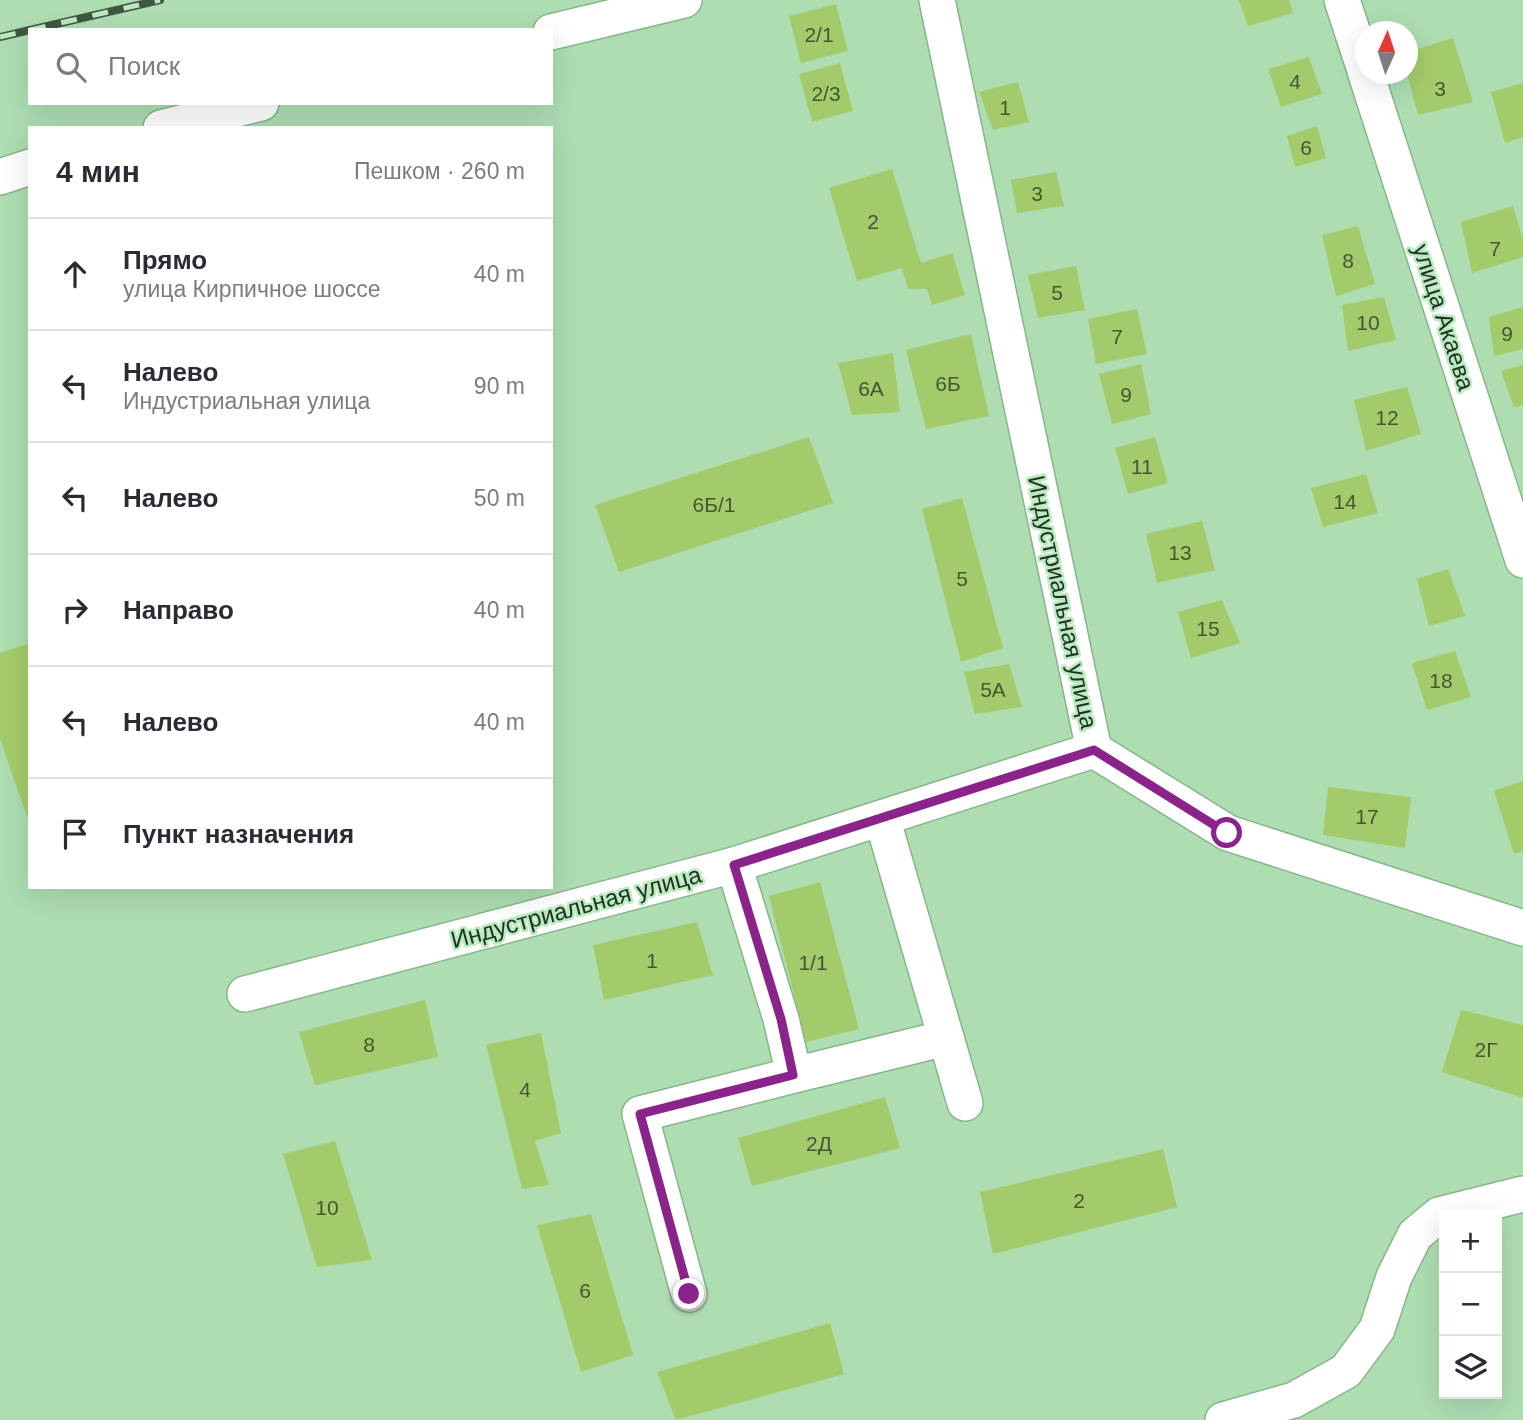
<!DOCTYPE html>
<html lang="ru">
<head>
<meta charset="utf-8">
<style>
	:root { --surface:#fff; --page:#f2f2f3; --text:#2b2b33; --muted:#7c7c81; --line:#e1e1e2 }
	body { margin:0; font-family:Arial,sans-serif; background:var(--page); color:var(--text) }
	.controls { position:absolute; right:21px; bottom:21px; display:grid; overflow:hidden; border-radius:0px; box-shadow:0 7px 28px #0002 }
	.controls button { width:63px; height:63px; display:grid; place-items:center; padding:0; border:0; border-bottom:2px solid var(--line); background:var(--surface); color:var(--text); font:35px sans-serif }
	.compass { position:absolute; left:1355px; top:21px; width:63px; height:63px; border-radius:50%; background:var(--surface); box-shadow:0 7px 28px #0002; rotate:3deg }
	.stop { position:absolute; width:21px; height:21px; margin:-16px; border:5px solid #8a248b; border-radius:50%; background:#fff }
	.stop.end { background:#8a248b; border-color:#fff; box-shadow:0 2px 7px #0008 }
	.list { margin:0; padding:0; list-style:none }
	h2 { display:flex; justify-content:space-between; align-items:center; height:91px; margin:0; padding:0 28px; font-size:30px }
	h2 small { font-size:23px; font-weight:400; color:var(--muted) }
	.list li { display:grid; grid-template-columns:46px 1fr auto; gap:21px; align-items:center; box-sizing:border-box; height:112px; padding:0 28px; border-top:2px solid var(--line) }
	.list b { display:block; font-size:26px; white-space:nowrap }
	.list p { margin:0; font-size:23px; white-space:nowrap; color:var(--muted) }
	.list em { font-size:23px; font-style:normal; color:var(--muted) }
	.icon { flex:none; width:38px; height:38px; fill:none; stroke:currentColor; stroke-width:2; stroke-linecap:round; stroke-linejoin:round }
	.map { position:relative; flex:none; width:1523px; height:1420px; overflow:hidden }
	.search { position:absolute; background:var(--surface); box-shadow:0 7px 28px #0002; left:28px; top:28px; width:525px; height:77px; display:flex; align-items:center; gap:18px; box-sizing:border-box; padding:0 24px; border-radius:0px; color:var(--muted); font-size:26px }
	.panel { position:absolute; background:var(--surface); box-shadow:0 7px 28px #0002; left:28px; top:126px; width:525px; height:763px; border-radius:0px }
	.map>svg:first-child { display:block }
</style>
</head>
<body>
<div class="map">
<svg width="1523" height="1420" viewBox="0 0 1523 1420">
	<rect width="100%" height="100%" fill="#aeddb2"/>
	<g fill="#a4cb6b">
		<polygon points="1239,0 1289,0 1293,13 1248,26"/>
		<polygon points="836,4 848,51 801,63 789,16"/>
		<polygon points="1453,38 1473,102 1418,115 1407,74 1408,52"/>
		<polygon points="1309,57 1322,94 1281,107 1268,69"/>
		<polygon points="840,63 853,111 812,122 799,74"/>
		<polygon points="1018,82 1029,122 993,130 979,92"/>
		<polygon points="1523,83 1523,137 1505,143 1491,92"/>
		<polygon points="1317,126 1326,158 1295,167 1287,136"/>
		<polygon points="892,169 921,263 952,253 965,295 932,305 927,289 908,289 902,268 857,281 829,188"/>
		<polygon points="1056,172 1064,206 1017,213 1011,180"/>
		<polygon points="1513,206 1523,239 1523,257 1472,273 1461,222"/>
		<polygon points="1358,226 1375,284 1336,296 1322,235"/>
		<polygon points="1076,266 1085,310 1038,318 1028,275"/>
		<polygon points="1384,297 1396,340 1348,351 1342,305"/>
		<polygon points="1523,307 1523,349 1494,356 1489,317"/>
		<polygon points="1137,309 1147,354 1096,364 1088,319"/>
		<polygon points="971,334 989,416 926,429 906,350"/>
		<polygon points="893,353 900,412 852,415 838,363"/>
		<polygon points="1141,364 1151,414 1112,424 1099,374"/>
		<polygon points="1523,365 1523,405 1514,407 1501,371"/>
		<polygon points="1407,387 1421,434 1366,451 1354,400"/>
		<polygon points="809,437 833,503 619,572 595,505"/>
		<polygon points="1155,437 1168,483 1128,494 1115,448"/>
		<polygon points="1366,474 1378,513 1323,527 1311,488"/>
		<polygon points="962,498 1003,648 961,662 922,509"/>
		<polygon points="1202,521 1215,570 1157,583 1146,534"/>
		<polygon points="1448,569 1465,616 1429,626 1417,579"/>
		<polygon points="1222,600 1240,643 1191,658 1178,612"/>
		<polygon points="30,643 30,822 29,822 0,739 0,653"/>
		<polygon points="1455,651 1471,697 1427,710 1412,663"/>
		<polygon points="1009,664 1022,707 975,714 964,672"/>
		<polygon points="1523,781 1523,851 1514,854 1494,791"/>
		<polygon points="1328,787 1411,797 1405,848 1323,835"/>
		<polygon points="820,882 859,1029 806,1042 769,896"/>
		<polygon points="697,922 713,975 604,1000 593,945"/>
		<polygon points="425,1000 438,1057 315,1085 299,1032"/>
		<polygon points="1461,1010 1523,1025 1523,1098 1442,1072"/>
		<polygon points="541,1033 561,1133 535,1141 549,1185 522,1189 486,1045"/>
		<polygon points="885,1097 900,1148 752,1186 738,1138"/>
		<polygon points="335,1141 372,1260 317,1267 283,1154"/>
		<polygon points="1163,1149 1177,1207 993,1254 980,1192"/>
		<polygon points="591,1214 633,1355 581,1372 537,1225"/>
		<polygon points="830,1323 844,1374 676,1420 657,1372"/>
	</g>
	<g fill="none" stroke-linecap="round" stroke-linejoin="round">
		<defs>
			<g id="minor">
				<polyline points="937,0 1094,750"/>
				<polyline points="1342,0 1366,73"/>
				<polyline points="551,32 684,0"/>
				<polyline points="1366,74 1523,560"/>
				<polyline points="161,128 261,103"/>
				<polyline points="0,177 30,167"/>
				<polyline points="1094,750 1228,833 1523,928"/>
				<polyline points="882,818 965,1103"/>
				<polyline points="734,865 781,1019 794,1075 946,1038"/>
				<polyline points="245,994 734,865 1094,750"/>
				<polyline points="689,1294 640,1114 794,1075"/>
				<polyline points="1223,1420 1294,1400 1346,1371 1377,1329 1394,1277 1415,1235 1439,1215 1523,1194"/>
			</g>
		</defs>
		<use href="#minor" stroke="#87b58c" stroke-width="38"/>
		<use href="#minor" stroke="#fff" stroke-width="35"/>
		<defs>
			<g id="rail">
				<polyline points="30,30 160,0"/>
				<polyline points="0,37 30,30"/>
			</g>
		</defs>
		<use href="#rail" stroke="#3f5741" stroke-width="8"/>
		<use href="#rail" stroke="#baeabf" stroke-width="5" stroke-dasharray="16" stroke-linecap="butt"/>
	</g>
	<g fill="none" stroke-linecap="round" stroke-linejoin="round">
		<polyline stroke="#8a248b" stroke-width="9" points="689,1294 640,1114 793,1075 781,1019 734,865 1094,750 1227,833"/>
	</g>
	<g text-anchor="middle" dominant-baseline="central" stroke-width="5" stroke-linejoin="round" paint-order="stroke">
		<g font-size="21" fill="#405834">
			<text x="819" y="34">2/1</text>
			<text x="1295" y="81">4</text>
			<text x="1440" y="88">3</text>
			<text x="826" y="93">2/3</text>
			<text x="1005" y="107">1</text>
			<text x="1306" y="147">6</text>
			<text x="1037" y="193">3</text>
			<text x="873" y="221">2</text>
			<text x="1495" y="248">7</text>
			<text x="1348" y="260">8</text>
			<text x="1057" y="292">5</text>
			<text x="1368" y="322">10</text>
			<text x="1507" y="333">9</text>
			<text x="1117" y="336">7</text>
			<text x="948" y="383">6Б</text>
			<text x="871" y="388">6А</text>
			<text x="1126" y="394">9</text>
			<text x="1387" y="417">12</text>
			<text x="1142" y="466">11</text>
			<text x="1345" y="501">14</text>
			<text x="714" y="504">6Б/1</text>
			<text x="1180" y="552">13</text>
			<text x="962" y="578">5</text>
			<text x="1208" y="628">15</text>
			<text x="1441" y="680">18</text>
			<text x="993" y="689">5А</text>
			<text x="1367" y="816">17</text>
			<text x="652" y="960">1</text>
			<text x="813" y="962">1/1</text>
			<text x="369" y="1044">8</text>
			<text x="1486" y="1049">2Г</text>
			<text x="525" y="1089">4</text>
			<text x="819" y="1143">2Д</text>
			<text x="1079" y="1200">2</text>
			<text x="327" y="1207">10</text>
			<text x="585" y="1290">6</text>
		</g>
		<g font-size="24" fill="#1f3121" stroke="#baeabf">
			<text transform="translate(1444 317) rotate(72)">улица Акаева</text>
			<text transform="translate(1063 602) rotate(78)">Индустриальная улица</text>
			<text transform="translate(576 907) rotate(-15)">Индустриальная улица</text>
		</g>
	</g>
</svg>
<div class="controls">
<button>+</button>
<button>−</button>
<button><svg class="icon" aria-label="layers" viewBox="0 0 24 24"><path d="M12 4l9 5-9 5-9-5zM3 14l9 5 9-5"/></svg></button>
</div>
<svg class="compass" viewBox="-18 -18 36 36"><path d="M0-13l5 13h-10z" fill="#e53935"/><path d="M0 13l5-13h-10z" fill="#7c7c81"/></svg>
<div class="stop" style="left:1227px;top:833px"></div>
<div class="stop end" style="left:689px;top:1294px"></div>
<div class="search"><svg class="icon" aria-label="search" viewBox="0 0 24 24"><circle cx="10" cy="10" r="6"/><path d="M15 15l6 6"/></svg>Поиск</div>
<section class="panel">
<h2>4 мин<small>Пешком · 260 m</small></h2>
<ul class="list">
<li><svg class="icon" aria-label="ahead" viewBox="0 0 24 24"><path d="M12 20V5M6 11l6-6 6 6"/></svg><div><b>Прямо</b><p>улица Кирпичное шоссе</p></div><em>40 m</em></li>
<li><svg class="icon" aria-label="left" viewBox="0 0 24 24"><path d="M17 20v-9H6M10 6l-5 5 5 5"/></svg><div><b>Налево</b><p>Индустриальная улица</p></div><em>90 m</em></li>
<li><svg class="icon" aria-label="left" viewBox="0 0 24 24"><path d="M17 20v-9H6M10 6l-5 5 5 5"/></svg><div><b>Налево</b></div><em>50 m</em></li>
<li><svg class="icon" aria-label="right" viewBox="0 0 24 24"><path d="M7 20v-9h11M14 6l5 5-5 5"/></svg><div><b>Направо</b></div><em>40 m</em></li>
<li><svg class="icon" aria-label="left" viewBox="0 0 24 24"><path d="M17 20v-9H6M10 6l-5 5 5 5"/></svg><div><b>Налево</b></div><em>40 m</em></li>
<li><svg class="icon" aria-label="arrive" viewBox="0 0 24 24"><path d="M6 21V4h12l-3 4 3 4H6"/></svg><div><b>Пункт назначения</b></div></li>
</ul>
</section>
</div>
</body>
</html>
